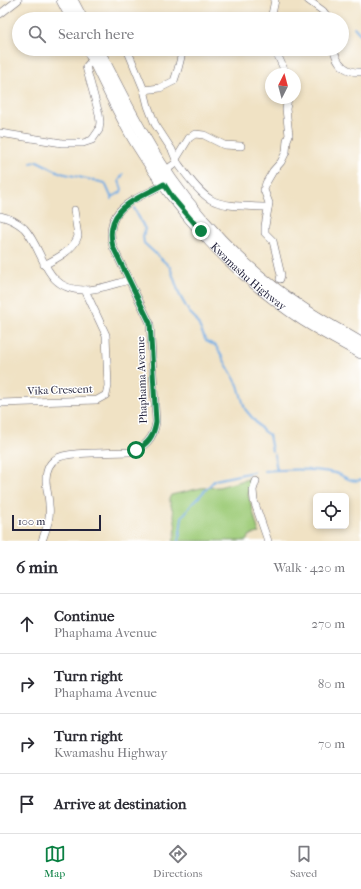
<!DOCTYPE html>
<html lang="en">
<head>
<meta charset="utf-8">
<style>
	:root { --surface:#fff; --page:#f7f7f7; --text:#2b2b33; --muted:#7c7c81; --line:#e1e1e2; --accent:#0b8043 }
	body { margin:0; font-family:"IM FELL French Canon",serif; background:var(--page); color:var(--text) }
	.controls { position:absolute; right:12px; bottom:12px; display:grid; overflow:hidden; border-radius:6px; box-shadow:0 2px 6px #0003 }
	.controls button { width:36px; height:36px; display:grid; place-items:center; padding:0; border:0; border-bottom:1px solid var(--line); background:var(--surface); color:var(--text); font:20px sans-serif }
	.compass { position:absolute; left:265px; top:68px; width:36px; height:36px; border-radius:50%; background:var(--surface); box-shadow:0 2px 6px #0003; rotate:6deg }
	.scale { position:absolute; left:12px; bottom:10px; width:89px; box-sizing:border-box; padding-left:4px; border:2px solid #22223b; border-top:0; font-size:11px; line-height:14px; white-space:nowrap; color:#22223b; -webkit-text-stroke:3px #fff; paint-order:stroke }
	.stop { position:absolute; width:12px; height:12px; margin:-9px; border:3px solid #0b8043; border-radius:50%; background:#fff }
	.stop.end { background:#0b8043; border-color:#fff; box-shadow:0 1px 4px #0008 }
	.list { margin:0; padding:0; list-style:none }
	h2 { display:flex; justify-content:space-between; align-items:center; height:52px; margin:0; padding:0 16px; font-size:17px }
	h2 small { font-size:13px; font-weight:400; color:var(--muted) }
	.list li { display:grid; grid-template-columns:26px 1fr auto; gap:12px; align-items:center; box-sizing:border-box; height:60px; padding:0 16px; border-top:1px solid var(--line) }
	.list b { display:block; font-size:15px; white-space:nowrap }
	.list p { margin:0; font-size:13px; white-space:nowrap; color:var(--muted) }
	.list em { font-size:13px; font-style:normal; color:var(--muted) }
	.icon { flex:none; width:22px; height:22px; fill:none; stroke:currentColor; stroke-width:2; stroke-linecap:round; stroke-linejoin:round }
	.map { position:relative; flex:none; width:361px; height:541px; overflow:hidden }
	.search { position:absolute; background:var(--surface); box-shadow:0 2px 6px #0003; left:12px; right:12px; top:12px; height:44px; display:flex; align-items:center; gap:10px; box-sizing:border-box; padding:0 14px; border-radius:22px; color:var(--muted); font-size:15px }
	.sheet { height:292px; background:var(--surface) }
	nav { display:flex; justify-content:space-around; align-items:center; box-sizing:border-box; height:56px; border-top:1px solid var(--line); background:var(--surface); font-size:11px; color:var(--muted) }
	nav a { display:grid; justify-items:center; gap:2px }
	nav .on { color:var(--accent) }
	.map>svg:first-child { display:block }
</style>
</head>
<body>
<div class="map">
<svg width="361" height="541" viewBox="0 0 361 541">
	<rect width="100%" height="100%" fill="#fff"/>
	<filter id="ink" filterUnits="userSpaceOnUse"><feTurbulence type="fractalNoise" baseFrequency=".025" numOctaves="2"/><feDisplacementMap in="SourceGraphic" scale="8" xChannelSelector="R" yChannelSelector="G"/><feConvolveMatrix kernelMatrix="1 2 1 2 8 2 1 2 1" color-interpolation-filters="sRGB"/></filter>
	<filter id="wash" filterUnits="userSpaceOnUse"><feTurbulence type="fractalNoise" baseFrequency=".012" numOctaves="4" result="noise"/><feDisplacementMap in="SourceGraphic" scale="16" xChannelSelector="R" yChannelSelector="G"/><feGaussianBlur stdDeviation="0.9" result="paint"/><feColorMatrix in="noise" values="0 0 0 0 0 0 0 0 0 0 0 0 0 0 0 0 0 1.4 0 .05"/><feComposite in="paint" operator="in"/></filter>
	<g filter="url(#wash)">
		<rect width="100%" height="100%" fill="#f0e2c4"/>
		<path fill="#9fcc79" stroke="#60775a" d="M252 478 248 494 259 533 250 535 246 541H173C179 529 173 511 169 499L171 495 201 488 219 487Z"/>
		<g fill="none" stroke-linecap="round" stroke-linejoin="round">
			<g stroke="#73ace3" stroke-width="2">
				<polyline points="354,27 361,35"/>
				<polyline points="31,163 37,161 61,173 105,183 112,199"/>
				<polyline points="111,198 121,192 122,189 119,181 123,174"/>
				<polyline points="134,208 145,229 143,236 144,243 170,267 180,296 189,312 196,319 206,341 216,346 238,385 245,409 263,431 269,435 272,451"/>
				<polyline points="274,454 277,470"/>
				<path d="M264 471C287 469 313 468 335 473 346 476 349 483 361 480"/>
				<polyline points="179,541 182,517 192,504 215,480 253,472"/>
			</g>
		</g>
	</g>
	<g filter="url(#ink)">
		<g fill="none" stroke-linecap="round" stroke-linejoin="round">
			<defs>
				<g id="minor">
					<polyline points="308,0 323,11 329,19"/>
					<polyline points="0,14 18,0"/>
					<polyline points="182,15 183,19"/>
					<polyline points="271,19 275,0"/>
					<polyline points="127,49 144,90 148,106 155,124 172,150 177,162 165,171"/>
					<polyline points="275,49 286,74"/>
					<path d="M334 49C336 63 346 73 361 72"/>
					<polyline points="144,90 160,88 174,81 178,69 183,49"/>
					<polyline points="0,133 62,143 83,143 92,140 99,130 100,122 99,114 86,67 93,59"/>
					<polyline points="176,159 189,138 195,134 204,135 224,145 241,146"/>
					<path d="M177 162C185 173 198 192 210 199 224 208 251 206 268 207"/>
					<path d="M0 216C9 218 17 222 24 228 45 251 43 290 84 290 99 290 114 284 129 280"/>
					<path d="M44 265C56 259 74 250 78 236L74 210"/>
					<polyline points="280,279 281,275 273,241 265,233 265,226 269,203 264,190 266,183 273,171 281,162 286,152 287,140 289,135 286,109 288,98"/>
					<polyline points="0,403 97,400 106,395 108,386 106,335 85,290"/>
					<polyline points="256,481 253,490 254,501 268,541"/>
					<path d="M42 541C46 529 51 518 49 505 49 497 46 488 46 480 46 452 71 454 92 453 104 453 116 452 129 452 145 448 154 438 156 422L150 323 113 247C102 206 138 199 167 183"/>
				</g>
				<g id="primary">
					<polyline points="62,0 72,19"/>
					<polyline points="72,0 82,19"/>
					<path id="s1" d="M88 49C104 80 118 113 136 143 178 213 235 275 303 320 322 332 342 342 361 353"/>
					<path d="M98 49C117 86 135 123 157 158 193 216 244 269 301 307 320 320 341 331 361 343"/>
				</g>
			</defs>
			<use href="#minor" stroke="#6a656b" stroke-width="8"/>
			<use href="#primary" stroke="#6a656b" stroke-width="12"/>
			<use href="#minor" stroke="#fff" stroke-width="7"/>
			<use href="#primary" stroke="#fff" stroke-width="11"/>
		</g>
	</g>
	<g fill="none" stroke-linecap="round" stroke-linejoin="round" filter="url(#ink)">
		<path stroke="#0b8043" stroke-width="5" d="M136 450C148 444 154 436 156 422L150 323 113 247C103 208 136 200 164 184L173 198 201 231"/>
	</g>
	<g text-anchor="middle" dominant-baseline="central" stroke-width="3" stroke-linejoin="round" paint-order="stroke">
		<g font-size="11" fill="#22223b" stroke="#fff">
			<text stroke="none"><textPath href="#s1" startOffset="281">Kwamashu Highway</textPath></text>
			<text transform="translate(142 380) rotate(-92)">Phaphama Avenue</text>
			<text transform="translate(60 390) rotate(-2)">Vika Crescent</text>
		</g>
	</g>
</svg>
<div class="controls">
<button><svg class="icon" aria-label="locate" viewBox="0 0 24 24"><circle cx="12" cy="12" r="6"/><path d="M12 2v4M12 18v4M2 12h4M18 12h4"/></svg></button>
</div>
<svg class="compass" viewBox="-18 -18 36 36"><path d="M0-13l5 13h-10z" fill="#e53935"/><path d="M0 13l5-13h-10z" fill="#7c7c81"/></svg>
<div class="scale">100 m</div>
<div class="stop" style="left:136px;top:450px"></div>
<div class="stop end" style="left:201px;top:231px"></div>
<div class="search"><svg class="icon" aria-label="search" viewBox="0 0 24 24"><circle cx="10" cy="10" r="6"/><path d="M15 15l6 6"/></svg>Search here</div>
</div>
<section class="sheet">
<h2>6 min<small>Walk · 420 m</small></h2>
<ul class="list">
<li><svg class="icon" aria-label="ahead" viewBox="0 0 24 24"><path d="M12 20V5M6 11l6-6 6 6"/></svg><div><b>Continue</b><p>Phaphama Avenue</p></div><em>270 m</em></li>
<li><svg class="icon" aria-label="right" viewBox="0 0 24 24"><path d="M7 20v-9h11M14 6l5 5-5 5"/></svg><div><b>Turn right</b><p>Phaphama Avenue</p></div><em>80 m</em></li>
<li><svg class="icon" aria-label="right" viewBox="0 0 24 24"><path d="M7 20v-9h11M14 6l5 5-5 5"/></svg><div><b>Turn right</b><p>Kwamashu Highway</p></div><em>70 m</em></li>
<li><svg class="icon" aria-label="arrive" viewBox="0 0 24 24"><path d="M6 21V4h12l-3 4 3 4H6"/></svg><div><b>Arrive at destination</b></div></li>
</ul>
</section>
<nav>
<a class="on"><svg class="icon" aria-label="map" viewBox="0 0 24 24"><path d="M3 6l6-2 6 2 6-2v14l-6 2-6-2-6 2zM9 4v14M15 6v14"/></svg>Map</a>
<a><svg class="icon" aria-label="directions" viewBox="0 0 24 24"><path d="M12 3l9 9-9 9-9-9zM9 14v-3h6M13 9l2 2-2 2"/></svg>Directions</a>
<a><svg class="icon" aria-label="saved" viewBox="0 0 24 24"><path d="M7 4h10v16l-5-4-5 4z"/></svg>Saved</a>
</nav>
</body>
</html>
